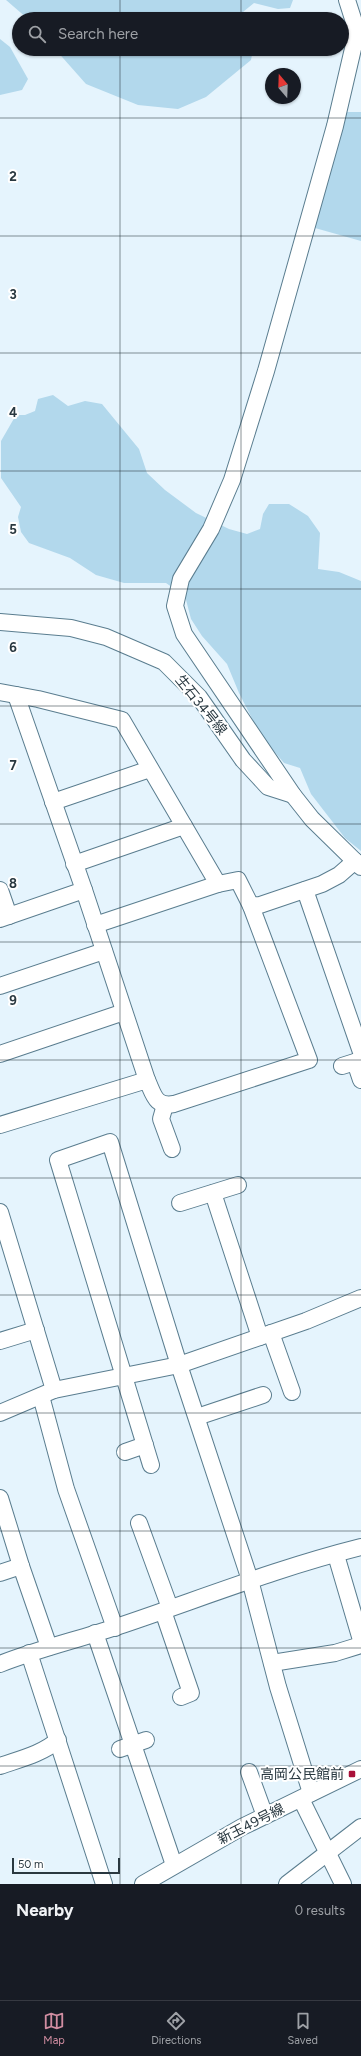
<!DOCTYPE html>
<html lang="en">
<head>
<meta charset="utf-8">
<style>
	:root { --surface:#171b24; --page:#242831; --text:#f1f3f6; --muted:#9ea1a6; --line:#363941; --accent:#d18da1 }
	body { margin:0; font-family:Figtree,"Noto Sans JP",sans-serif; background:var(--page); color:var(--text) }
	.compass { position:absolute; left:265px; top:68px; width:36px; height:36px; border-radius:50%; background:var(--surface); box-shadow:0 1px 3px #0004; rotate:341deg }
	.scale { position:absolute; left:12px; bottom:10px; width:108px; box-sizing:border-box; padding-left:4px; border:2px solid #293840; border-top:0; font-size:11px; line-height:14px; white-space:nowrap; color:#293840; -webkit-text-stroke:3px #fff; paint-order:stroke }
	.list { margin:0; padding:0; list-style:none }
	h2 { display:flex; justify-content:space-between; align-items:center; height:52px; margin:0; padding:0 16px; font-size:17px }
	h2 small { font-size:13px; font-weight:400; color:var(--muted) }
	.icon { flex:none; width:22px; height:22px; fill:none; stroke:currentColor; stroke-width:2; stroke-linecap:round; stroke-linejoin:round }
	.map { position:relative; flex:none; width:361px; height:1884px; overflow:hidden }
	.search { position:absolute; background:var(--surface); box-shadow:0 1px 3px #0004; left:12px; right:12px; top:12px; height:44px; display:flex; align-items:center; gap:10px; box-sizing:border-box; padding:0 14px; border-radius:22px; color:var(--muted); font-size:15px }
	.sheet { height:116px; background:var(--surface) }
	nav { display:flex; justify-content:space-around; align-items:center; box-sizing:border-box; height:56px; border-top:1px solid var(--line); background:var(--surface); font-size:11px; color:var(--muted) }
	nav a { display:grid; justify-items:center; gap:2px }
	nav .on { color:var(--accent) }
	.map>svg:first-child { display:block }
</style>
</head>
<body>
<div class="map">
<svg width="361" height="1884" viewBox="0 0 361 1884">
	<rect width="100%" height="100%" fill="#e5f4fd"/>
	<g fill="#b2d8ec">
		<polygon points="6,0 293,0 290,8 278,9 254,3 238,16 238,19 28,19"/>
		<polygon points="0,39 10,47 28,79 22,90 0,95"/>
		<polygon points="55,49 253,49 251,60 206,97 178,109 138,105 86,84"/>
		<polygon points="346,112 361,112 361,241 315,228"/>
		<polygon points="53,395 68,406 85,401 102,404 139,449 147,473 165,490 196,513 229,529 247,534 260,529 263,514 269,504 289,504 308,516 320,533 318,569 339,572 361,581 361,851 345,838 311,794 300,768 284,763 261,736 239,693 227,664 202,636 191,619 185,596 166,583 124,583 96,575 70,558 29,543 21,532 18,517 21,507 1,478 1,441 16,415 25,415 35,411 38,399"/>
	</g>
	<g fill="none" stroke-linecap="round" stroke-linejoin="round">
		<defs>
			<g id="minor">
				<polyline points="347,0 354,22 355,40 335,126 266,371 232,480 211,529 181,579 175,606 184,634 293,795 312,819 361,867"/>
				<polyline points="0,622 71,628 106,637 164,662 199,697 243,760 256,774 268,787 293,795"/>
				<path d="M0 692 38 699 122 720 218 884 238 880 251 906 309 1060 174 1104C155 1107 154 1095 147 1080L0 1125"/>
				<polyline points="16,695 84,890 147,1080"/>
				<polyline points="53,802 150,769"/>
				<polyline points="74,864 184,826"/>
				<polyline points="0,890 9,916"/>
				<polyline points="305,890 361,1052"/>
				<polyline points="251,906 260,905 322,884 339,875 355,861"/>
				<polyline points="0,919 84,890"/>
				<polyline points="95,925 218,884"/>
				<polyline points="0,986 104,951"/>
				<polyline points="0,1054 124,1012"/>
				<polyline points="355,1062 361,1080"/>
				<polyline points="342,1066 361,1060"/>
				<polyline points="165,1105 161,1119 172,1149"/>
				<polyline points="213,1193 260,1337"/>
				<polyline points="180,1203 238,1185"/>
				<polyline points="0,1212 54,1390"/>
				<polyline points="271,1333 292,1392"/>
				<polyline points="0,1341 36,1330"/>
				<polyline points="41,1396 66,1489 115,1628"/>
				<polyline points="0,1413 54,1390 179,1365 306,1321 361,1298"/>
				<polyline points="197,1417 263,1395"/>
				<polyline points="125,1452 145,1445"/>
				<polyline points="151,1465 58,1160 110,1142 179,1365 250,1580 278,1687 311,1793"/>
				<polyline points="0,1498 21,1566 49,1647"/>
				<polyline points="139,1523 170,1608"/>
				<polyline points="336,1555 361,1640"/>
				<polyline points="0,1573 21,1566"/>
				<polyline points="163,1611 191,1693 181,1697"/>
				<polyline points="95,1633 174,1865"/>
				<polyline points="29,1653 104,1884"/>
				<polyline points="272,1663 335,1653 361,1645"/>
				<path d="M0 1664C38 1649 77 1640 116 1627 197 1600 277 1568 361 1547"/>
				<polyline points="120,1749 146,1740"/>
				<path d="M0 1766C20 1759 42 1754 58 1740"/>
				<polyline points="249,1772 265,1816"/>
				<polyline points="301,1799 343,1884"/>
				<polyline points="143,1884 242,1827 361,1769"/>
				<polyline points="287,1884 361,1827"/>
			</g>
		</defs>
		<use href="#minor" stroke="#5a7d8f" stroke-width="18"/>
		<use href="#minor" stroke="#fff" stroke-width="16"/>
	</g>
	<path fill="none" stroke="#293840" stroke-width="1" stroke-opacity="0.55" d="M120 0V19M241 0V19M120 49V1884M241 49V1884M0 118H361M0 236H361M0 353H361M0 471H361M0 589H361M0 706H361M0 824H361M0 942H361M0 1060H361M0 1178H361M0 1295H361M0 1413H361M0 1531H361M0 1648H361M0 1766H361"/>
	<rect fill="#a91139" stroke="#fff" stroke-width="1.5" x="348" y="1770" width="8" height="8" rx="2"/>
	<g text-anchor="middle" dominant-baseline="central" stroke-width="4" stroke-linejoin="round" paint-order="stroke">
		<g font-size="14" fill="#293840" stroke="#fff">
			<text transform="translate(201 705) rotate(51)">生石34号線</text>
			<text transform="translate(251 1824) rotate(-27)">新玉49号線</text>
		</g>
		<g font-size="14" fill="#293840" stroke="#fff" text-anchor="end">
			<text x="344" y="1774">高岡公民館前</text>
		</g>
	</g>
	<g font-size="13" text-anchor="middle" font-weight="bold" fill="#293840" stroke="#fff" stroke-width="4" stroke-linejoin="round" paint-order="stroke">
		<text x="13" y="181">2</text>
		<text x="13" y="299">3</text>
		<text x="13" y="417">4</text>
		<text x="13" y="534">5</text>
		<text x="13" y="652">6</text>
		<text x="13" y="770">7</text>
		<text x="13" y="888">8</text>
		<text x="13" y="1005">9</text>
	</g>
</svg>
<svg class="compass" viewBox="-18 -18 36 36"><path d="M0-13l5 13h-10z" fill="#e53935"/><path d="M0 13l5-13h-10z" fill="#9ea1a6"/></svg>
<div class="scale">50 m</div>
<div class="search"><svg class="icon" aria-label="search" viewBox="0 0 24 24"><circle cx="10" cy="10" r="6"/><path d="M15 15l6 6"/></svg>Search here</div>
</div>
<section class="sheet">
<h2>Nearby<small>0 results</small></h2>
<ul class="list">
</ul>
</section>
<nav>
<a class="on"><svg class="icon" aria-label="map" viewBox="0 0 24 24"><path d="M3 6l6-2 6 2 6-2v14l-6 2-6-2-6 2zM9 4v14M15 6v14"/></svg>Map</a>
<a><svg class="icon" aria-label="directions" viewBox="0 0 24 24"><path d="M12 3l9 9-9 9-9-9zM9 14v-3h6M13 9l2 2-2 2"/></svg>Directions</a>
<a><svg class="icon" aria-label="saved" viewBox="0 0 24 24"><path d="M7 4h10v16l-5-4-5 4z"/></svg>Saved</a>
</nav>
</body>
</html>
